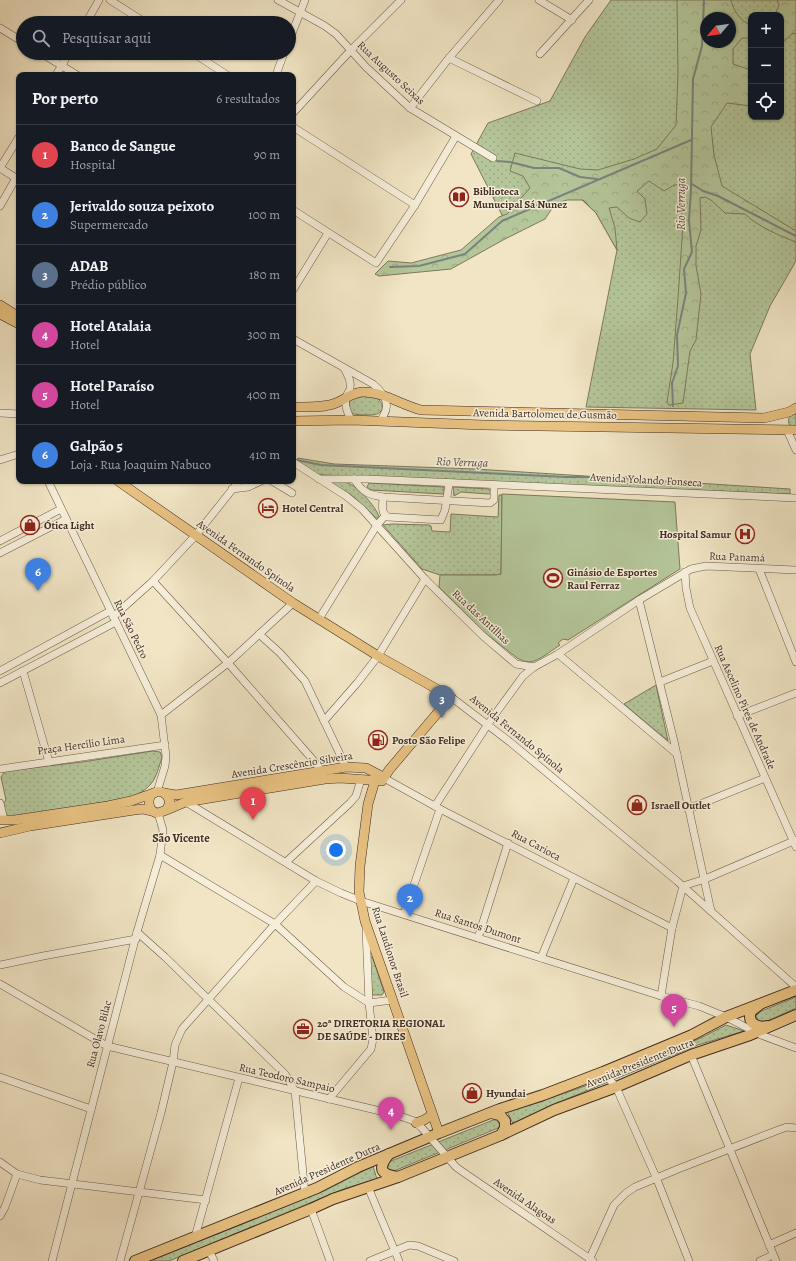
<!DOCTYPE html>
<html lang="pt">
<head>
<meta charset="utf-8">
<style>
	:root { --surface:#171b24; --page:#20242c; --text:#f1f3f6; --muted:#9ea1a6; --line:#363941; --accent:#c59692 }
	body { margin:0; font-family:Alegreya,serif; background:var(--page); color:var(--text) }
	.controls { position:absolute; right:12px; top:12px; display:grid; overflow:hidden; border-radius:8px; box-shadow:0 1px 3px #0004 }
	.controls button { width:36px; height:36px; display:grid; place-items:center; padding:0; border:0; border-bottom:1px solid var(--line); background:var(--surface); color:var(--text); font:20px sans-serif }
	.compass { position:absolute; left:700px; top:12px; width:36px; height:36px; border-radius:50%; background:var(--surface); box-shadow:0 1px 3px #0004; rotate:241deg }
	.you { position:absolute; left:336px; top:850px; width:14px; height:14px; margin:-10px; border:3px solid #fff; border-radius:50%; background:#1a73e8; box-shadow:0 0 0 6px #1a73e833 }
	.badge { display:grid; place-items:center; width:26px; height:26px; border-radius:50%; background:var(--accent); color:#fff; font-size:13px; font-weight:700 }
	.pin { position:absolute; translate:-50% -33px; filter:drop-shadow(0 1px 2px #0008) }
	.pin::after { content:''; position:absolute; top:21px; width:14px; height:12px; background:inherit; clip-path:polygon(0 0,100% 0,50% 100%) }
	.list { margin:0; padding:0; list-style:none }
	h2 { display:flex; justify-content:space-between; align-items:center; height:52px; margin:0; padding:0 16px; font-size:17px }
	h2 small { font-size:13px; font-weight:400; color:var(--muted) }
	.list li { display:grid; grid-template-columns:26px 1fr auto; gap:12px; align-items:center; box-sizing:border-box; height:60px; padding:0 16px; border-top:1px solid var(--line) }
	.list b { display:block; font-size:15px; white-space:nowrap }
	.list p { margin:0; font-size:13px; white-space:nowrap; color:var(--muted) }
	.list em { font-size:13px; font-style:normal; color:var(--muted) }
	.icon { flex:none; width:22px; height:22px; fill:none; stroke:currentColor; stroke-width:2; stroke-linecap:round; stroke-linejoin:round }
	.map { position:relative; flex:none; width:796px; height:1261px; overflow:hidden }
	.search { position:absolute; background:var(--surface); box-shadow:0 1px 3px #0004; left:16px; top:16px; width:280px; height:44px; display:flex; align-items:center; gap:10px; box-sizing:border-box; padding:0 14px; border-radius:22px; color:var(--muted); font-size:15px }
	.panel { position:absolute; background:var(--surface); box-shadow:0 1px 3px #0004; left:16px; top:72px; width:280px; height:412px; border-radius:8px }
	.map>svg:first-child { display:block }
</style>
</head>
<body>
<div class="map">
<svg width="796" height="1261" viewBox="0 0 796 1261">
	<defs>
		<pattern id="grass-dots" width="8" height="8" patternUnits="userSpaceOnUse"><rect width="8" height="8" fill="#b4c69a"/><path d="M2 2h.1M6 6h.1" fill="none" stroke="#9caa84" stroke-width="1.8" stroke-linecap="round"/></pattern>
		<pattern id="forest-crowns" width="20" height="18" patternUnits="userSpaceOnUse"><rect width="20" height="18" fill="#b4c69a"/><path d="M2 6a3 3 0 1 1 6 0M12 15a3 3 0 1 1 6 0" fill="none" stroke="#9caa84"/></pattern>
	</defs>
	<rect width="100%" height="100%" fill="#f1e5c5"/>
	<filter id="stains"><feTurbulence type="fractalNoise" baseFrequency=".005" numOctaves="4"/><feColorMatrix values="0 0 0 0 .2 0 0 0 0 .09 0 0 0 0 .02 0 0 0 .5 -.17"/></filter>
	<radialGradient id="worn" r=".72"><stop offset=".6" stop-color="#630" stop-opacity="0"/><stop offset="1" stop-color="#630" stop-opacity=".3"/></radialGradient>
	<g fill="url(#grass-dots)" stroke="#7c795e" fill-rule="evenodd">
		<path d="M611 0H796V261L770 306 750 354 756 410 586 407 617 250 596 213 564 183 503 217 471 154 488 123 550 101 585 37ZM751 15H781V117H751ZM706 18H730V42H706Z"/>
		<path d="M354 397C360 397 367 396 373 397 381 398 386 408 379 413 376 416 358 415 354 414 353 414 350 411 349 410V402Z"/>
		<path d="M796 411V427L790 426C786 419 790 415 796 411Z"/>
		<polygon points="298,458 334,464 475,469 790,489 790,494 324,475 317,474 296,461"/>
		<path d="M330 482C336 482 344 481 350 484 358 487 379 510 379 518H376L354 497Z"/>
		<polygon points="369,483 444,487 444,494 371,490 367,487"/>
		<polygon points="453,487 489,489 491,493 489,494 461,492 454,496"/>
		<polygon points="499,495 502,495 501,574 495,575 440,575 422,569 383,525 392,524 429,525 431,526 432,531 450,532 451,514 498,517"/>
		<polygon points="656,685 668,741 624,704"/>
		<path d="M153 751 160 752 162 757C155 780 154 787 130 798L14 817C6 816 5 814 2 806L6 800 1 777 5 771 82 762Z"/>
		<polygon points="370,955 373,959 384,992 382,995 372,995"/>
		<polygon points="796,997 796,1008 765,1022 758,1020 756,1016 759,1012"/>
		<path d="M726 1025 744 1031 698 1045 552 1105 514 1126 507 1111C522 1106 537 1104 551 1098 609 1078 672 1054 726 1025Z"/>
		<polygon points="493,1120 497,1120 500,1125 498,1128 491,1131 394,1171 388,1170 388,1163 391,1161"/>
		<polygon points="373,1166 376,1176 378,1179 346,1188 169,1261 149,1261 324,1191"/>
	</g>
	<g fill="url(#forest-crowns)" stroke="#7c795e" fill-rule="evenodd">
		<path d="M677 0H731C733 10 741 22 751 25V38H742L733 49V64L751 70V106L727 103 711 127 714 155 722 186 796 231V242C780 236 757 226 745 214L725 213 711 200 705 197 700 198 701 230 696 246V266L701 294 696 340 690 351 683 403 669 405 667 402 673 363 678 298 683 225 679 185H674L664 191 649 181 637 191 645 199 647 214 640 222 629 218 617 207 609 208 615 228 617 250 596 213 583 200H567L558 203 553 207 545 219 503 240 451 269 379 276 375 274 388 261 411 263 461 250 499 217 507 214 530 188 523 176 510 171 515 153 580 169 598 170 634 159 657 149 676 125 678 73ZM706 18H730V42H706Z"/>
		<polygon points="777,0 796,0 796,34 793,33 781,44 781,15 775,15 779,5"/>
	</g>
	<path fill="#b4c69a" stroke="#7c795e" d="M502 494 675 502 680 569 568 640 563 639 558 643 560 645C552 650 539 661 530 662 526 662 521 660 517 658L484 632 439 587 440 575H495L501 574Z"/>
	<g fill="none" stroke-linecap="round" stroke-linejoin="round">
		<g stroke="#7a837f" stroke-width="2">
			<polyline points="497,161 510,162 534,168 559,168 580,177 597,179"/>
			<polyline points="692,184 703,191 718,196 796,236"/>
			<polyline points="390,267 419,266 465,254 502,221 691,140"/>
			<polyline points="673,406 672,383 678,366 677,335 686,293 684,269 692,252 689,221 691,190 693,79 702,46 704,0"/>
			<polyline points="297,460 321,465 566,477 626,477"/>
		</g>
		<defs>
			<g id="minor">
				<polyline points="110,0 146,23"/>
				<polyline points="278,0 325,26 336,34 366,67 410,108 493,158"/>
				<polyline points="539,0 572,20"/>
				<polyline points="86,23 99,0"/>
				<polyline points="0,28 23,42"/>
				<polyline points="289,41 305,0"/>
				<polyline points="41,53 77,75"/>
				<polyline points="193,53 227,75"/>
				<polyline points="540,54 589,0"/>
				<polyline points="449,58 537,101"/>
				<polyline points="56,75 69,53"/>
				<polyline points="276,75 284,53"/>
				<polyline points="410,108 449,58 499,0"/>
				<polyline points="293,113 351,50 401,0"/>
				<polyline points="293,127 415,205"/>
				<polyline points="0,168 19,137"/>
				<polyline points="0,168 19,180"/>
				<polyline points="0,206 16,178"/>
				<polyline points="293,210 376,263 415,205 456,136"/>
				<polyline points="293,290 328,233"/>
				<path d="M293 339 373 384C386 395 392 406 380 421"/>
				<path d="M344 368C347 374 352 381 350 389 349 392 346 395 346 398 344 405 348 414 351 420"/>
				<polyline points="0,413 19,414"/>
				<polyline points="787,430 796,450"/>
				<polyline points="0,460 19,454"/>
				<polyline points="293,462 346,496 362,509 425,579 483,636 516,664 534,667"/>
				<polyline points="319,479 367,479 796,498"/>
				<path d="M354 479C362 492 369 495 383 497L490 503 494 500V485"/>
				<polyline points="48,481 161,715 166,756 165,766 157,792"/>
				<polyline points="272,481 292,493"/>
				<polyline points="232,489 248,487 261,481"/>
				<path d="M383 497C383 504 380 513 388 517L441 520 445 510 449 484"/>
				<polyline points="0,541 61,509"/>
				<polyline points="0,553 66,519"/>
				<polyline points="759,569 796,662"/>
				<polyline points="685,572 686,588 690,608 796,847"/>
				<polyline points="153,581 228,663 314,761 321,771"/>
				<polyline points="639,600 674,741 711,911"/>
				<polyline points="113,617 153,581 196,535 239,481"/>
				<polyline points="319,619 377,525 385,516"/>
				<polyline points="259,634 280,653 305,681 346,767"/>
				<polyline points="558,654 677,754"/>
				<polyline points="0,671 110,611"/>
				<polyline points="23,671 49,762"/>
				<polyline points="660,682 713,661"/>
				<polyline points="0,683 116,622"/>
				<polyline points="451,697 510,742 677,881 796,987"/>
				<polyline points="161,715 228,663 293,603"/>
				<polyline points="737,716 796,693"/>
				<polyline points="324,721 358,682 378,656 425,579"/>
				<polyline points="0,769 165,745"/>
				<polyline points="384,778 440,809 672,928"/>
				<polyline points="186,802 316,881 341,893 361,901 661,996 699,1006 726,1017 761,1035 796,1048"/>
				<polyline points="0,803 4,820"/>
				<polyline points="435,806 488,724 523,676 534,667 558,654 639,600 691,569 706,566 796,570"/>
				<polyline points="688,809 765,778"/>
				<polyline points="160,855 275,924 344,987 369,1003 392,1000"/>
				<polyline points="286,862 350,803 356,796 361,779"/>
				<polyline points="404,914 440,809"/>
				<polyline points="137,932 165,957 285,1074 295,1091 305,1194"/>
				<polyline points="478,938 508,843"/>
				<polyline points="541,958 574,878"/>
				<polyline points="0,965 43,956 136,939"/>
				<polyline points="0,984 107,1046 397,1115 414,1121 421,1127 456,1167 463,1172 593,1261"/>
				<polyline points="661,996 672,928 683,886 705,879 796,840"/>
				<polyline points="691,1055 776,1261"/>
				<polyline points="603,1072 616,1087 656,1177 689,1261"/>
				<polyline points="0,1077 91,1109"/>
				<polyline points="329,1099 371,1049 373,1039 369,1003 366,929"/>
				<polyline points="0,1162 17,1174 40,1180 206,1200"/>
				<polyline points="368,1187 399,1261"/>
				<polyline points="311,1209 330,1261"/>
				<polyline points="0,1216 5,1207 17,1174"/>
				<polyline points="195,1237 239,1078"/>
				<polyline points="769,1245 796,1233"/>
				<polyline points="209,1250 214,1261"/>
				<polyline points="590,1258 614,1205 626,1193 635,1187 678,1169 781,1129 787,1127 796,1128"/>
				<polyline points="52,1261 137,932 160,855 163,830 158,813"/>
				<polyline points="120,1261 161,1113 173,1062 175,1045 182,1029 275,924 316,881"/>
				<polyline points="370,1261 409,1245 418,1246 454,1261"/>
				<polyline points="760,1261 773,1255"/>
			</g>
			<g id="major">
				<polyline points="0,305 19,317"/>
				<polyline points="0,314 19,324"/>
				<path d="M293 407C307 407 323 408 336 403 346 399 351 393 362 392 381 391 402 405 421 410L764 418 789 412 796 408"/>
				<polyline points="293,421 351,420 483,425 796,430"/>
				<path d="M118 481 293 603 378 656 451 697 389 770 382 781 340 778 325 779 186 802C180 804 161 813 157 813 147 811 146 795 156 792 163 790 168 796 170 802L167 809"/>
				<polyline points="377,774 368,804 360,866 359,892 365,921 439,1133"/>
				<polyline points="164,793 176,795 346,767 366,768 383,777"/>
				<polyline points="0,820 15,820 108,806 131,801 154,793"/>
				<polyline points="0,833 30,826 134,810 143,809 152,811"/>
				<polyline points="416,1123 424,1120 432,1115"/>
			</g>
			<g id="highway">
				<path d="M759 1005C756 1008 750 1011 750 1015 749 1025 760 1028 767 1026"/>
				<polyline points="491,1113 500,1115 505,1121 505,1128 501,1135"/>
				<path d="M389 1154C378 1168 379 1174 398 1177"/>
				<polyline points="135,1261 317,1188 358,1167 439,1133 500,1109 543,1095 603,1072 692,1035 726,1017 796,990"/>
				<polyline points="183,1261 311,1209 333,1199 398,1177 501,1135 554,1110 616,1087 691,1055 750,1035 796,1015"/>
			</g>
		</defs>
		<use href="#minor" stroke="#6e5a4b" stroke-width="8"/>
		<use href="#major" stroke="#432c22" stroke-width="10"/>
		<use href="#highway" stroke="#432c22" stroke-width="12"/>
		<use href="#minor" stroke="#f6eed9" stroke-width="7"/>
		<use href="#major" stroke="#e8c282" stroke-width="9"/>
		<use href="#highway" stroke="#e8c282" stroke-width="10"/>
	</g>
	<defs>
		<symbol id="library-ring" viewBox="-11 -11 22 22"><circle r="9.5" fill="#f6eed9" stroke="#8f2418" stroke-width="1.5"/><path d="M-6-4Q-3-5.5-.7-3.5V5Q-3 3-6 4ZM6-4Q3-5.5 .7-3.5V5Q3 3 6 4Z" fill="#8f2418"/></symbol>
		<symbol id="hotel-ring" viewBox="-11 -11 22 22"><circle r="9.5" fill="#f6eed9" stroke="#8f2418" stroke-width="1.5"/><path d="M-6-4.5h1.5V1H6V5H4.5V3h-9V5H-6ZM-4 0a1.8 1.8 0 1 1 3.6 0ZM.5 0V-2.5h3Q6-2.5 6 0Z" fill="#8f2418"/></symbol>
		<symbol id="shop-ring" viewBox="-11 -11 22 22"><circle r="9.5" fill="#f6eed9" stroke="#8f2418" stroke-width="1.5"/><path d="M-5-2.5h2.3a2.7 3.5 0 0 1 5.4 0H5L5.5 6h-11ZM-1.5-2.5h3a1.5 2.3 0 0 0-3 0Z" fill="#8f2418"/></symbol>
		<symbol id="hospital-ring" viewBox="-11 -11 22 22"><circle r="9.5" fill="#f6eed9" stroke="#8f2418" stroke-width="1.5"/><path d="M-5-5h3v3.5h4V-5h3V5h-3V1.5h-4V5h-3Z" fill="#8f2418"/></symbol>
		<symbol id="stadium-ring" viewBox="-11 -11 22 22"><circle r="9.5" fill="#f6eed9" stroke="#8f2418" stroke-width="1.5"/><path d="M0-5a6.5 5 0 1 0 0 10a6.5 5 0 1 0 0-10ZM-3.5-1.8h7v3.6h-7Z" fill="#8f2418"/></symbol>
		<symbol id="fuel-ring" viewBox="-11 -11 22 22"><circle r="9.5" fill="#f6eed9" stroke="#8f2418" stroke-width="1.5"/><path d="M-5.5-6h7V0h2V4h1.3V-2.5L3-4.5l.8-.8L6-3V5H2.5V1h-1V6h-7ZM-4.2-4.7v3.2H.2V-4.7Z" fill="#8f2418"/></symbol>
		<symbol id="office-ring" viewBox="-11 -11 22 22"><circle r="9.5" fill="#f6eed9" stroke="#8f2418" stroke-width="1.5"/><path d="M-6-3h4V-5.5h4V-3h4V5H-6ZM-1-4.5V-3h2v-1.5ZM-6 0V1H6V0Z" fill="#8f2418"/></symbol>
	</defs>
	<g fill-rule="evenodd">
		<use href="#library-ring" x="448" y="186" width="22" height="22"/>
		<use href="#hotel-ring" x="257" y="497" width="22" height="22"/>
		<use href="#shop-ring" x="19" y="514" width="22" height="22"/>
		<use href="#hospital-ring" x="734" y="523" width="22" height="22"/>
		<use href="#stadium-ring" x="542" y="567" width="22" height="22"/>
		<use href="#fuel-ring" x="367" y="729" width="22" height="22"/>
		<use href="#shop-ring" x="626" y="794" width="22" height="22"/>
		<use href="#office-ring" x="292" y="1018" width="22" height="22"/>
		<use href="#shop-ring" x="461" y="1082" width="22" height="22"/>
	</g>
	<g text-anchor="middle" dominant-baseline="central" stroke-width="3" stroke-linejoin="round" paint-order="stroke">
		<g font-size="11" fill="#432c22" stroke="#f6eed9">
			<text transform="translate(391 73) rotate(43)">Rua Augusto Seixas</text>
			<text transform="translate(545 414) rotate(1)">Avenida Bartolomeu de Gusmão</text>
			<text transform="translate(646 480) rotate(3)">Avenida Yolando Fonseca</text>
			<text transform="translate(246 556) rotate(35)">Avenida Fernando Spínola</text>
			<text transform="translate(737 557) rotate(2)">Rua Panamá</text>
			<text transform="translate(481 617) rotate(43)">Rua das Antilhas</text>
			<text transform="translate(131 629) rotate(64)">Rua São Pedro</text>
			<text transform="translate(745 707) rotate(66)">Rua Ascelino Pires de Andrade</text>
			<text transform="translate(517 734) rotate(39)">Avenida Fernando Spínola</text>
			<text transform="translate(81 745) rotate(-8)">Praça Hercílio Lima</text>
			<text transform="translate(292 765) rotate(-9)">Avenida Crescêncio Silveira</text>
			<text transform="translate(536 845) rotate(28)">Rua Carioca</text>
			<text transform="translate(478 926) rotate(18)">Rua Santos Dumont</text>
			<text transform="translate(390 952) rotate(72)">Rua Laudionor Brasil</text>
			<text transform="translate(99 1034) rotate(-75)">Rua Olavo Bilac</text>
			<text transform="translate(640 1063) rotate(-22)">Avenida Presidente Dutra</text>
			<text transform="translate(287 1078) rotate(13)">Rua Teodoro Sampaio</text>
			<text transform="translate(327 1169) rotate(-24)">Avenida Presidente Dutra</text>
			<text transform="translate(525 1201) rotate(34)">Avenida Alagoas</text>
		</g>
		<g font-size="11" font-weight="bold" fill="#432c22" stroke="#f6eed9" text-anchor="start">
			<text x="473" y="191">Biblioteca<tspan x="473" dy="13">Munucipal Sá Nunez</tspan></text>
			<text x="282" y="508">Hotel Central</text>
			<text x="44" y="525">Ótica Light</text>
			<text x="731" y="534" text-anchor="end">Hospital Samur</text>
			<text x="567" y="572">Ginásio de Esportes<tspan x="567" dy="13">Raul Ferraz</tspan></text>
			<text x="392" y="740">Posto São Felipe</text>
			<text x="651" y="805">Israell Outlet</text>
			<text x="317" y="1023">20ª DIRETORIA REGIONAL<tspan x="317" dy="13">DE SAÚDE - DIRES</tspan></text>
			<text x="486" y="1093">Hyundai</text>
		</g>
		<g font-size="12" font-style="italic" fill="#5a5049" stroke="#f6eed9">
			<text transform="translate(681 204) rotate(-90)">Rio Verruga</text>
			<text transform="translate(462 462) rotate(2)">Rio Verruga</text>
		</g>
		<g font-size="12" font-weight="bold" fill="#432c22" stroke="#f6eed9">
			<text x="181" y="838">São Vicente</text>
		</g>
	</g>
	<rect width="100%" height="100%" filter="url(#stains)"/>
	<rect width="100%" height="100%" fill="url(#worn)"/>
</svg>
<div class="controls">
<button>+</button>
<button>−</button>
<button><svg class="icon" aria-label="locate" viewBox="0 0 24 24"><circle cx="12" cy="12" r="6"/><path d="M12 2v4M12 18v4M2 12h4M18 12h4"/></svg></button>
</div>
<svg class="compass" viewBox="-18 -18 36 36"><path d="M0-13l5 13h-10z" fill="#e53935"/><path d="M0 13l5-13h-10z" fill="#9ea1a6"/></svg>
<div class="you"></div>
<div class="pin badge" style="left:253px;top:820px;background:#e0444e">1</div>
<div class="pin badge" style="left:410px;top:917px;background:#3f7fe0">2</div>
<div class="pin badge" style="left:442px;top:718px;background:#5c6f8a">3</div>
<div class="pin badge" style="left:391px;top:1130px;background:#d1479c">4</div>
<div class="pin badge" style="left:674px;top:1027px;background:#d1479c">5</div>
<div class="pin badge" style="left:38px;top:591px;background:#3f7fe0">6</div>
<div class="search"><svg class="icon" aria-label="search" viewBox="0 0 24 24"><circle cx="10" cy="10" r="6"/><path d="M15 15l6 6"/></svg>Pesquisar aqui</div>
<section class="panel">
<h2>Por perto<small>6 resultados</small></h2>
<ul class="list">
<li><span class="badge" style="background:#e0444e">1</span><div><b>Banco de Sangue</b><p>Hospital</p></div><em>90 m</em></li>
<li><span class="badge" style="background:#3f7fe0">2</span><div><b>Jerivaldo souza peixoto</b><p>Supermercado</p></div><em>100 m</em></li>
<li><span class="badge" style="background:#5c6f8a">3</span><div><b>ADAB</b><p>Prédio público</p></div><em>180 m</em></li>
<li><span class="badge" style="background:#d1479c">4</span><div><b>Hotel Atalaia</b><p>Hotel</p></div><em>300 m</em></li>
<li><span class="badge" style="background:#d1479c">5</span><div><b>Hotel Paraíso</b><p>Hotel</p></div><em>400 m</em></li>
<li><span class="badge" style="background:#3f7fe0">6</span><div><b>Galpão 5</b><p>Loja · Rua Joaquim Nabuco</p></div><em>410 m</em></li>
</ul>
</section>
</div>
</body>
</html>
